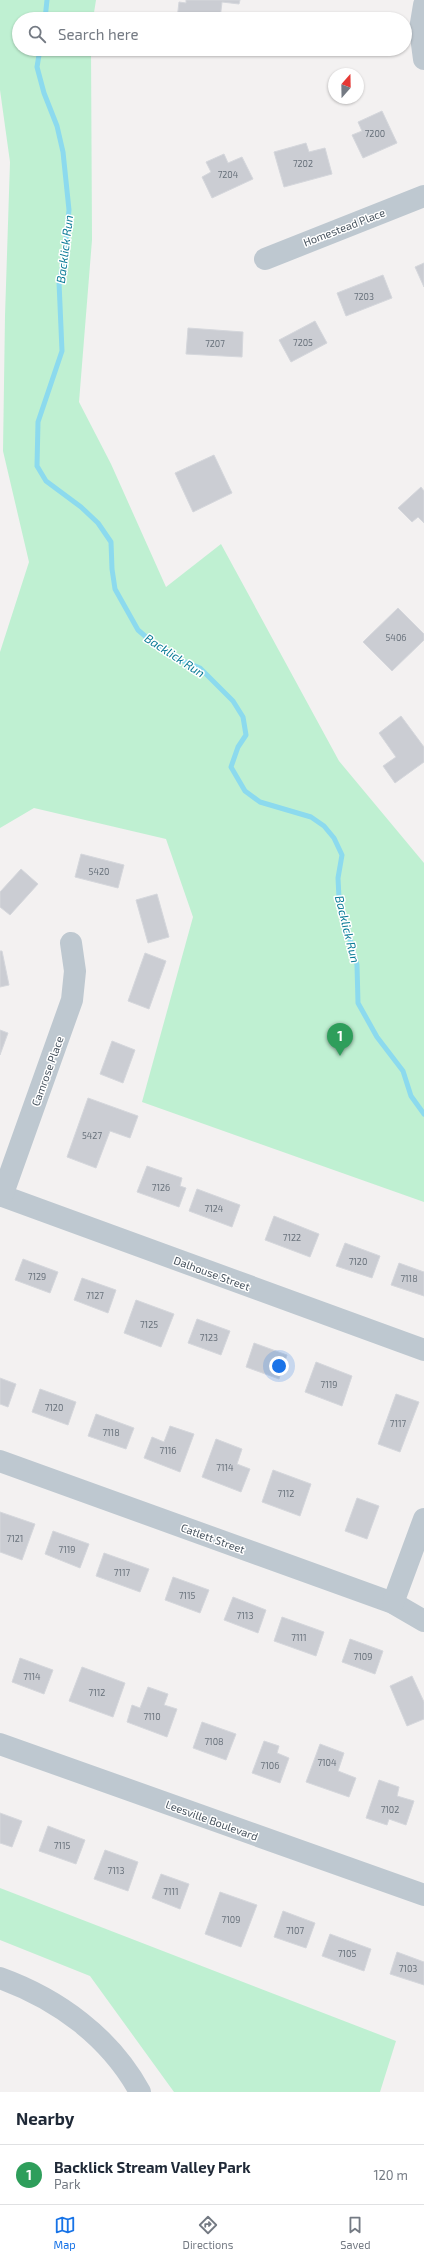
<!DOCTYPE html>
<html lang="en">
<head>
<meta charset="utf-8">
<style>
	:root { --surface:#fff; --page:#f6f6f7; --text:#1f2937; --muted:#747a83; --line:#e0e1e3; --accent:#1773e7 }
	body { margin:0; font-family:"Exo 2",sans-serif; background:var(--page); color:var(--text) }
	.compass { position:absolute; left:328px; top:68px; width:36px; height:36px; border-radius:50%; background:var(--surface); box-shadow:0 1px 3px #0004; rotate:20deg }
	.you { position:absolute; left:279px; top:1366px; width:14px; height:14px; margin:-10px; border:3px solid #fff; border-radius:50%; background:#1a73e8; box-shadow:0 0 0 6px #1a73e833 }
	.badge { display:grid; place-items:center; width:26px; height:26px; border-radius:50%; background:var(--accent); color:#fff; font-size:13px; font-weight:700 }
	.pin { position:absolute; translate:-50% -33px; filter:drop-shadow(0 1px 2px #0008) }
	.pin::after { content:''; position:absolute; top:21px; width:14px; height:12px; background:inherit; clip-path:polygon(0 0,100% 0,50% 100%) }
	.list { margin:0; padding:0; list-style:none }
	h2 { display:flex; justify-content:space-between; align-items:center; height:52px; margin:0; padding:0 16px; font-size:17px }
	h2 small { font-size:13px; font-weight:400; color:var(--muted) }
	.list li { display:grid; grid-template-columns:26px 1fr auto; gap:12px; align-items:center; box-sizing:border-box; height:60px; padding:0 16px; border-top:1px solid var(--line) }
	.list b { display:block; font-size:15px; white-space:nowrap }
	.list p { margin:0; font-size:13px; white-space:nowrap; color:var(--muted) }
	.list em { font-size:13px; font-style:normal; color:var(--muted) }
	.icon { flex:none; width:22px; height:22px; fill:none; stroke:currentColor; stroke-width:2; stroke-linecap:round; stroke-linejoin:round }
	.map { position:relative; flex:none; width:424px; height:2092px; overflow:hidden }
	.search { position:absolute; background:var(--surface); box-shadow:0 1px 3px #0004; left:12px; right:12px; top:12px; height:44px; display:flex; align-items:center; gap:10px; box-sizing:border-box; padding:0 14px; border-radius:22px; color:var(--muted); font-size:15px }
	.sheet { height:112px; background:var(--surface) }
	nav { display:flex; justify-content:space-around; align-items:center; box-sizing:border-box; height:56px; border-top:1px solid var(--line); background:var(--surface); font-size:11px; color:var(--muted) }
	nav a { display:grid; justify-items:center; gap:2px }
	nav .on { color:var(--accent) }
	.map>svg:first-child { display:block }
</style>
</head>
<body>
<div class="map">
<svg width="424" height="2092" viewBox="0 0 424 2092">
	<rect width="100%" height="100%" fill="#f3f1f1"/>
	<g fill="#bff0d2">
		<polygon points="0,0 96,0 93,19 19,19 19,49 91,49 92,240 79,402 111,464 166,587 221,544 339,761 424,863 424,1202 142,1102 193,917 166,839 34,808 0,828 0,652 29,562 3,451 5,316 10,162 0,90"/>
		<polygon points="0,1888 396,2041 380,2092 174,2092 90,1976 0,1940"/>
	</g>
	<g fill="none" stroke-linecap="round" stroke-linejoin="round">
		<g stroke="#8cdaee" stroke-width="5">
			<polyline points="45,19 47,0"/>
			<polyline points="40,49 37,67 44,93 57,126 63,152 69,210 64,260 59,282 62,351 38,422 37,466 46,481 81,507 98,523 111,542 112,569 115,589 138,630 152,642 181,660 200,668 233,701 243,717 246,735 238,747 231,767 245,791 260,802 311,817 324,826 334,838 342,855 338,878 339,898 357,965 358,1003 377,1037 403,1071 411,1096 424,1114"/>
		</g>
	</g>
	<g fill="#cbcdd3" stroke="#d5d7dc">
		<polygon points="186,0 240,0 239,4 222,2 220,19 177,19 179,2 186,3"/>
		<polygon points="382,111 397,143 363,158 352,135 362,131 358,122"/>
		<polygon points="306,143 309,152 325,148 332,174 284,187 274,152"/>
		<polygon points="224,154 228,163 242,157 253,179 212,198 202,177 211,172 206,162"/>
		<polygon points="424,263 424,287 415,267"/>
		<polygon points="383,275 392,298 346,316 337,293"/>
		<polygon points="315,321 327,343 291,362 279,340"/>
		<polygon points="188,328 243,332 242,357 186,354"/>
		<polygon points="214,455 232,493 193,512 175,473"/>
		<polygon points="421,487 424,491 424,523 418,517 412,522 398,508"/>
		<polygon points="398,608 424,634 424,640 392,671 363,642"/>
		<polygon points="401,716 424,747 424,762 395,783 383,766 396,757 379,733"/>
		<polygon points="81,854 124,865 118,888 75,877"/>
		<polygon points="21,869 38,884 10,915 0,907 0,892"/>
		<polygon points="157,894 169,937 148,943 136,900"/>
		<polygon points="0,951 2,951 9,985 0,987"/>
		<polygon points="145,953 166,961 149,1009 128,1001"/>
		<polygon points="0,1030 8,1033 0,1055"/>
		<polygon points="112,1041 135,1050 123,1083 100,1074"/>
		<polygon points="88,1098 138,1116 130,1138 110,1131 96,1168 67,1157"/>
		<polygon points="147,1166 182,1178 180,1186 186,1188 179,1207 137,1192"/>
		<polygon points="197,1189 240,1205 232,1227 189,1211"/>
		<polygon points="274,1216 319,1234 310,1257 265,1240"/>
		<polygon points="345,1243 380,1256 372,1278 336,1266"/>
		<polygon points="23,1259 58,1272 50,1293 15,1280"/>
		<polygon points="399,1263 424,1272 424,1296 391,1285"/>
		<polygon points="82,1278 116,1290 108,1313 74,1300"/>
		<polygon points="136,1300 174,1314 161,1347 124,1333"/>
		<polygon points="197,1319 230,1331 221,1355 188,1343"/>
		<polygon points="254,1343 287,1355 279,1379 246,1367"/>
		<polygon points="316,1362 352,1376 342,1406 305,1392"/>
		<polygon points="0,1378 16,1384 8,1407 0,1404"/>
		<polygon points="40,1389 76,1402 68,1425 32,1412"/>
		<polygon points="396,1394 419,1402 400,1452 378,1444"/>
		<polygon points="96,1414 134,1428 126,1449 88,1436"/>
		<polygon points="170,1426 194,1434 180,1472 144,1458 152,1437 164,1442"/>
		<polygon points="216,1439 242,1449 237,1464 250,1469 241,1492 202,1477"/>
		<polygon points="273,1470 311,1484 300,1516 262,1502"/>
		<polygon points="357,1498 379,1506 367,1539 345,1531"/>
		<polygon points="0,1512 35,1524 22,1560 0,1552"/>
		<polygon points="53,1531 89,1544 80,1568 45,1554"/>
		<polygon points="104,1553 149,1569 140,1592 96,1576"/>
		<polygon points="173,1577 209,1590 200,1613 165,1600"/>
		<polygon points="233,1597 266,1610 258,1633 224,1620"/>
		<polygon points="282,1617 324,1632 316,1656 274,1641"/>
		<polygon points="350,1639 383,1651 375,1674 342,1662"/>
		<polygon points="20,1658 53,1670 44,1694 12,1682"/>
		<polygon points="82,1667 125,1683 113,1717 69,1701"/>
		<polygon points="412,1676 424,1702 424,1719 407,1726 390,1686"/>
		<polygon points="148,1687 168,1694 164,1705 177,1709 167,1737 127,1722 132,1705 140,1708"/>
		<polygon points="202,1722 236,1734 226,1760 193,1748"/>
		<polygon points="264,1741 279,1746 277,1753 289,1758 280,1783 252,1773"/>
		<polygon points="320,1744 344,1753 338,1771 356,1778 349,1797 306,1782"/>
		<polygon points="379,1780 399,1787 397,1796 414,1801 406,1825 389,1819 387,1825 366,1818"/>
		<polygon points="0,1813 22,1821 12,1847 0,1843"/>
		<polygon points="48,1826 85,1840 76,1864 39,1851"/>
		<polygon points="105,1850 138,1862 128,1891 94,1879"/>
		<polygon points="161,1874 189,1884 180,1909 152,1898"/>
		<polygon points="220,1892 257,1905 241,1947 205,1934"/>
		<polygon points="283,1911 315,1923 306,1948 274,1937"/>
		<polygon points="330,1934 371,1949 364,1971 322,1956"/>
		<polygon points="397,1952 424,1962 424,1985 390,1974"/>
	</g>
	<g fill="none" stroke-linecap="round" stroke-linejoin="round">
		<g stroke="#bec8d0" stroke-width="22">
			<polyline points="424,5 420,29 424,59"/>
			<polyline points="265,259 424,196"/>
			<polyline points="0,1195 424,1350"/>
			<polyline points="2,1196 72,1000 75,971 71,943"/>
			<polyline points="0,1461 393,1603 424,1621"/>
			<polyline points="393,1603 424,1519"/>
			<polyline points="0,1744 424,1895"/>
			<path d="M0 1978C58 1999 110 2037 140 2092"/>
		</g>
	</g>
	<g text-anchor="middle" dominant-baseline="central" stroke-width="3" stroke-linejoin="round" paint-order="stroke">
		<g font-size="9" fill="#69727c">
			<text x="375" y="133">7200</text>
			<text x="303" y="163">7202</text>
			<text x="228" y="174">7204</text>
			<text x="364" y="296">7203</text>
			<text x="303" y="342">7205</text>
			<text x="215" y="343">7207</text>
			<text x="396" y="637">5406</text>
			<text x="99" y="871">5420</text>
			<text x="92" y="1135">5427</text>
			<text x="161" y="1187">7126</text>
			<text x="214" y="1208">7124</text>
			<text x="292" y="1237">7122</text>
			<text x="358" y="1261">7120</text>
			<text x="37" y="1276">7129</text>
			<text x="409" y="1278">7118</text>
			<text x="95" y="1295">7127</text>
			<text x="149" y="1324">7125</text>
			<text x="209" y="1337">7123</text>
			<text x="329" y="1384">7119</text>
			<text x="54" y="1407">7120</text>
			<text x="398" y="1423">7117</text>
			<text x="111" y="1432">7118</text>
			<text x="168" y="1450">7116</text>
			<text x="225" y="1467">7114</text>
			<text x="286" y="1493">7112</text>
			<text x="15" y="1538">7121</text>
			<text x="67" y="1549">7119</text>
			<text x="122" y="1572">7117</text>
			<text x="187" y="1595">7115</text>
			<text x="245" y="1615">7113</text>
			<text x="299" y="1637">7111</text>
			<text x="363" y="1656">7109</text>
			<text x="32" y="1676">7114</text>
			<text x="97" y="1692">7112</text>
			<text x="152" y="1716">7110</text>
			<text x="214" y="1741">7108</text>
			<text x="327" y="1762">7104</text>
			<text x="270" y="1765">7106</text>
			<text x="390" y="1809">7102</text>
			<text x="62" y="1845">7115</text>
			<text x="116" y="1870">7113</text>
			<text x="171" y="1891">7111</text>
			<text x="231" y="1919">7109</text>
			<text x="295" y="1930">7107</text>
			<text x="347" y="1953">7105</text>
			<text x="408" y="1968">7103</text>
		</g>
		<g font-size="11" fill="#48545f" stroke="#fff">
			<text transform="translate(344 227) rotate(-21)">Homestead Place</text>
			<text transform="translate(47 1071) rotate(-70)">Camrose Place</text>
			<text transform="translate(212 1273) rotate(20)">Dalhouse Street</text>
			<text transform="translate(213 1538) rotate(20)">Catlett Street</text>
			<text transform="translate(212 1820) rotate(20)">Leesville Boulevard</text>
		</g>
		<g font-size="12" font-style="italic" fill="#0b7b97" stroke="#fff">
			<text transform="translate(64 249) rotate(-83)">Backlick Run</text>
			<text transform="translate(175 655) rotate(33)">Backlick Run</text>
			<text transform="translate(348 929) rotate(76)">Backlick Run</text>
		</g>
	</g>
</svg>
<svg class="compass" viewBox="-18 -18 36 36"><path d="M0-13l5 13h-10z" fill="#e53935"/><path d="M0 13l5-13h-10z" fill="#747a83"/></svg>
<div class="you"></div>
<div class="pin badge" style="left:340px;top:1056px;background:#2e9e5b">1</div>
<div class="search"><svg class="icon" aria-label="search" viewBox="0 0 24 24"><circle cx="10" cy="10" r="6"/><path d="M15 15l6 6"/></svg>Search here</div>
</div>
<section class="sheet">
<h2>Nearby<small></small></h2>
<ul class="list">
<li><span class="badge" style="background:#2e9e5b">1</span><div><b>Backlick Stream Valley Park</b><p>Park</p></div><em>120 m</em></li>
</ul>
</section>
<nav>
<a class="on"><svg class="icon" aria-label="map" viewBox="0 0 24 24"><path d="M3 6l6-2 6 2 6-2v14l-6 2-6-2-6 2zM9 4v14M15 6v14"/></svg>Map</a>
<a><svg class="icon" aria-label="directions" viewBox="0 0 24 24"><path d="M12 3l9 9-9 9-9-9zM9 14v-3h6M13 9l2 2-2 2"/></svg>Directions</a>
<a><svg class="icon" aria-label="saved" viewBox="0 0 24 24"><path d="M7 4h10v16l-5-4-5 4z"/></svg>Saved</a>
</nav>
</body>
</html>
